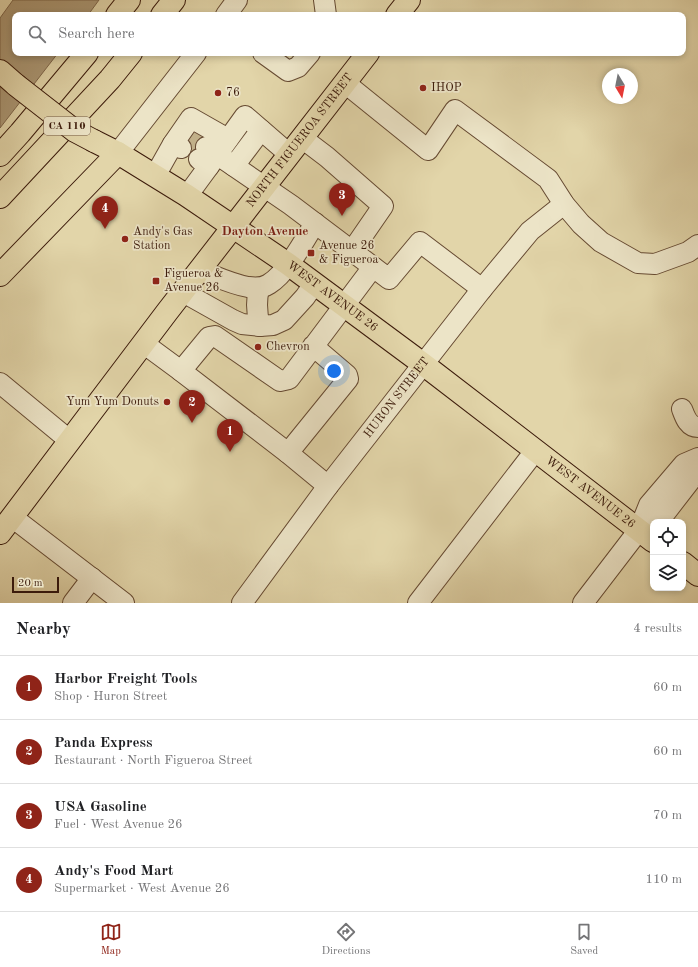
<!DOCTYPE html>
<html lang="en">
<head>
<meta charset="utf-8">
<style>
	:root { --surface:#fff; --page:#f6f6f6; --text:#202124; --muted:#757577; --line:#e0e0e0; --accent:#8f2418 }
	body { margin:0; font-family:"Old Standard TT",serif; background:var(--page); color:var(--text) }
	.controls { position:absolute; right:12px; bottom:12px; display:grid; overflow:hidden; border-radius:8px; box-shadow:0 2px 6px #0003 }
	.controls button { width:36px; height:36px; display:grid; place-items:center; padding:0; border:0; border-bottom:1px solid var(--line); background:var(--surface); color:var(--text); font:20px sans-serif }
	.compass { position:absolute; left:602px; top:68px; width:36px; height:36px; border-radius:50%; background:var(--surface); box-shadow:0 2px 6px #0003; rotate:170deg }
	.scale { position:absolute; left:12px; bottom:10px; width:47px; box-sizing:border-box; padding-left:4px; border:2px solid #3c1b0b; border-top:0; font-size:11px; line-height:14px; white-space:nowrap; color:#3c1b0b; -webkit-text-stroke:3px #ece4c7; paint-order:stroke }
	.you { position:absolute; left:334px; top:371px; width:14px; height:14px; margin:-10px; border:3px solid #fff; border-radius:50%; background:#1a73e8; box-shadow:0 0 0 6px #1a73e833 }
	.badge { display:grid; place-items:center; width:26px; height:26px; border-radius:50%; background:var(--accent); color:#fff; font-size:13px; font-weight:700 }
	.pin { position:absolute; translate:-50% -33px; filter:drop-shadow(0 1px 2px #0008) }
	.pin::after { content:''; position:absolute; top:21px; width:14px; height:12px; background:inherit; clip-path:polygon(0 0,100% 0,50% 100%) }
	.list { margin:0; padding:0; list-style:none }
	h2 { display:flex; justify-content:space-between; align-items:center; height:52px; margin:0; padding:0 16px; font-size:17px }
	h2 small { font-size:13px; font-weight:400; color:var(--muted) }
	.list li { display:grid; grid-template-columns:26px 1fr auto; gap:12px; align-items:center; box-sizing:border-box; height:64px; padding:0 16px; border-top:1px solid var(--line) }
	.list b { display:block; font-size:15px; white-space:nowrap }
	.list p { margin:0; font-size:13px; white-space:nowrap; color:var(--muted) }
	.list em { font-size:13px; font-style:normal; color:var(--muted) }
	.icon { flex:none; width:22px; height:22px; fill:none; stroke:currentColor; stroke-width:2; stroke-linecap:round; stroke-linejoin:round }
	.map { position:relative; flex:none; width:698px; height:603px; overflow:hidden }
	.search { position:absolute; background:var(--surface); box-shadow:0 2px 6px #0003; left:12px; right:12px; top:12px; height:44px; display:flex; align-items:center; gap:10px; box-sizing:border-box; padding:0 14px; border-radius:8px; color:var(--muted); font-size:15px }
	.sheet { height:308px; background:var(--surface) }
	nav { display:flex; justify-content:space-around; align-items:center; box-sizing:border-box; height:56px; border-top:1px solid var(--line); background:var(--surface); font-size:11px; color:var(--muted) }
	nav a { display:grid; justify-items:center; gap:2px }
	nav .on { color:var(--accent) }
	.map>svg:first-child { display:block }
</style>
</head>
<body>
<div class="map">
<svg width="698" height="603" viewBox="0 0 698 603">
	<rect width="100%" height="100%" fill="#e2d5a9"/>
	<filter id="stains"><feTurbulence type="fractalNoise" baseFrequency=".005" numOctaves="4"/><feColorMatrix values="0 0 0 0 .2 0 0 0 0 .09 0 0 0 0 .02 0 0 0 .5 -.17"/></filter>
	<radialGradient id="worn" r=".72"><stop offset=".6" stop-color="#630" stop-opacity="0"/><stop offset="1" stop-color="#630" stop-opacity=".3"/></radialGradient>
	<polygon fill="#aa9673" stroke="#7e6549" points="13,0 99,0 88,15 15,15 15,53 58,53 0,128 0,18"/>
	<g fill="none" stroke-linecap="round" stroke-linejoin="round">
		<polyline stroke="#c1b089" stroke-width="20" stroke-dasharray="20 10" stroke-linecap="butt" points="188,136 206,147"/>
		<defs>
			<g id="minor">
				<polyline points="324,0 326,15"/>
				<polyline points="226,15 237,0"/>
				<polyline points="263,53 288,71 298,67 310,53"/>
				<polyline points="345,83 428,150 455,110 548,179 564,204 581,224 601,242 638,263 655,264 688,252 698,245"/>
				<polyline points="302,138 327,157 383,206 352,251"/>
				<polyline points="173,144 191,118 228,139"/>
				<polyline points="206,147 291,205 389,279 420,242 482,289"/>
				<polyline points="118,153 196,53"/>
				<polyline points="199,159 209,166 245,116 289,154"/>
				<polyline points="234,166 261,130"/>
				<polyline points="155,176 173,144 181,148"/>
				<polyline points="187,196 209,166"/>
				<path d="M199 270C215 276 231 284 248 287 255 288 263 288 269 284 287 273 304 241 315 223"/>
				<path d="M259 288C256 301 256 312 260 326"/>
				<polyline points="183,292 233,320 242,324 260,326 273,325 284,320 305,297 314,284"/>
				<polyline points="143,343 181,371"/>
				<polyline points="313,346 347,375 348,379 288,453 181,371 209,337 215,336 280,381 289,379 373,267"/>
				<polyline points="0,383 69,440"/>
				<path d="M682 409C685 417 688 427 698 427"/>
				<polyline points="288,453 328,486"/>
				<polyline points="12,517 124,603"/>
				<polyline points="639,530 662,517 693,477 698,475"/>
				<polyline points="73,603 92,578"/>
				<path id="s1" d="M242 603 328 486 482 289 530 231 564 204"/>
				<polyline points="418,603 535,451"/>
				<polyline points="583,603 639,530 649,505 684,464 698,458"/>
			</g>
			<g id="major">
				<polyline points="397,15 409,0"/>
				<polyline points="0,71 16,85"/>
				<path id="s2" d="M94 141 118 153 186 195 288 264 423 364 653 541"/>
				<path id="s3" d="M0 533 167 312 368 53"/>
				<polyline points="683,563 698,575"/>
			</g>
			<g id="highway">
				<polyline points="117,15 129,0"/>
				<polyline points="162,15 174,0"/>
				<polyline points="0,155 20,133 87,53"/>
				<polyline points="0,197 110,79 131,53"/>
				<polyline points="0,275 118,153"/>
			</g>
		</defs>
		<use href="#minor" stroke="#664a32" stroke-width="22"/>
		<use href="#major" stroke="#3c1b0b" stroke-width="24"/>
		<use href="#highway" stroke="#3c1b0b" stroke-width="24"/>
		<use href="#minor" stroke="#ece4c7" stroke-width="20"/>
		<use href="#major" stroke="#e2d5a9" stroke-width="22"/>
		<use href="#highway" stroke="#e2d5a9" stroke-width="22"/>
		<defs>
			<polyline id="major-bridge" points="16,85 75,131 94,141"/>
		</defs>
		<use href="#major-bridge" stroke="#3c1b0b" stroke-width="24" stroke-linecap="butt"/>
		<use href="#major-bridge" stroke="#e2d5a9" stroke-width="22"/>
	</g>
	<g fill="#8f2418" stroke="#ece4c7" stroke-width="1.5">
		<circle cx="423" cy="88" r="4"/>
		<circle cx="218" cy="93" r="4"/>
		<circle cx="125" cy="239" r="4"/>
		<rect x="307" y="249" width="8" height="8" rx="2"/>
		<rect x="152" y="277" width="8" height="8" rx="2"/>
		<circle cx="258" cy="347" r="4"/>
		<circle cx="167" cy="402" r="4"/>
	</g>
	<g text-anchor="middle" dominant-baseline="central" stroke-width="3.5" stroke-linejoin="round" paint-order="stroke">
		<rect fill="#ece4c7" stroke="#715743" stroke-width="1" x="44" y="117" width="46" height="18" rx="3"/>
		<g font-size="11" font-weight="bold" fill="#3c1b0b">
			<text x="67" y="126">CA 110</text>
		</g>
		<g font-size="12" fill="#3c1b0b" stroke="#ece4c7" text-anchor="start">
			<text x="431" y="88">IHOP</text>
			<text x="226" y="93">76</text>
			<text x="133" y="232">Andy's Gas<tspan x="133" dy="14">Station</tspan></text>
			<text x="319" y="246">Avenue 26<tspan x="319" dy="14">&amp; Figueroa</tspan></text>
			<text x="164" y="274">Figueroa &amp;<tspan x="164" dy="14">Avenue 26</tspan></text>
			<text x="266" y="347">Chevron</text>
			<text x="159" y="402" text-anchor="end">Yum Yum Donuts</text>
		</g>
		<g font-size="12" fill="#3c1b0b" stroke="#ece4c7">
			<text stroke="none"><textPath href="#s3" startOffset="494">NORTH FIGUEROA STREET</textPath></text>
			<text stroke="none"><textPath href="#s2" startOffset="285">WEST AVENUE 26</textPath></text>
			<text stroke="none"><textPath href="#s1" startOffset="257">HURON STREET</textPath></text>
			<text stroke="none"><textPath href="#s2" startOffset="609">WEST AVENUE 26</textPath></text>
		</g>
		<g font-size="13" font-weight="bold" fill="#7a1f14" stroke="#ece4c7">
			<text x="265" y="231">Dayton Avenue</text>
		</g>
	</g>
	<rect width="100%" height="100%" filter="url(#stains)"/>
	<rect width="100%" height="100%" fill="url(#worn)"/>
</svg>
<div class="controls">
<button><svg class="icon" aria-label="locate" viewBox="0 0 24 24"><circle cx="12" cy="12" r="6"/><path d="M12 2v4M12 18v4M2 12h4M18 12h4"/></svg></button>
<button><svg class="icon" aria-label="layers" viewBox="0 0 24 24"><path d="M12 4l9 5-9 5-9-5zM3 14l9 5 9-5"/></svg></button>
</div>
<svg class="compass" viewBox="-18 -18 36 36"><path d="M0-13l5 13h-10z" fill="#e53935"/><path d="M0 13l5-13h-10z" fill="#757577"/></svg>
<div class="scale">20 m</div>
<div class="you"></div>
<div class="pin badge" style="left:230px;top:452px">1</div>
<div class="pin badge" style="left:192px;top:423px">2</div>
<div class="pin badge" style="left:342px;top:216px">3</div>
<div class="pin badge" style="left:105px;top:229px">4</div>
<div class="search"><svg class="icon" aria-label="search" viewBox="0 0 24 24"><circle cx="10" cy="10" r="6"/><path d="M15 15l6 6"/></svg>Search here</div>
</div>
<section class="sheet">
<h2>Nearby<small>4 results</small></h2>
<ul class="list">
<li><span class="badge">1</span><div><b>Harbor Freight Tools</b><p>Shop · Huron Street</p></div><em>60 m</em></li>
<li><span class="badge">2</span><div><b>Panda Express</b><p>Restaurant · North Figueroa Street</p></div><em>60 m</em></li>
<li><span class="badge">3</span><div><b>USA Gasoline</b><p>Fuel · West Avenue 26</p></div><em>70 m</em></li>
<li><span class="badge">4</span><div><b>Andy's Food Mart</b><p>Supermarket · West Avenue 26</p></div><em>110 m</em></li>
</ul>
</section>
<nav>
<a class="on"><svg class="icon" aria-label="map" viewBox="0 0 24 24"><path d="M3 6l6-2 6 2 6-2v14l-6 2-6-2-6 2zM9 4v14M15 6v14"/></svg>Map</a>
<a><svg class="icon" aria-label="directions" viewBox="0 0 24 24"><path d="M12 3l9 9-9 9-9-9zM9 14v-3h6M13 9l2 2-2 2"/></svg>Directions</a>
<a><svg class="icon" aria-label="saved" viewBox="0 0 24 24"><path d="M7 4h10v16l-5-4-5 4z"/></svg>Saved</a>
</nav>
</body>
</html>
